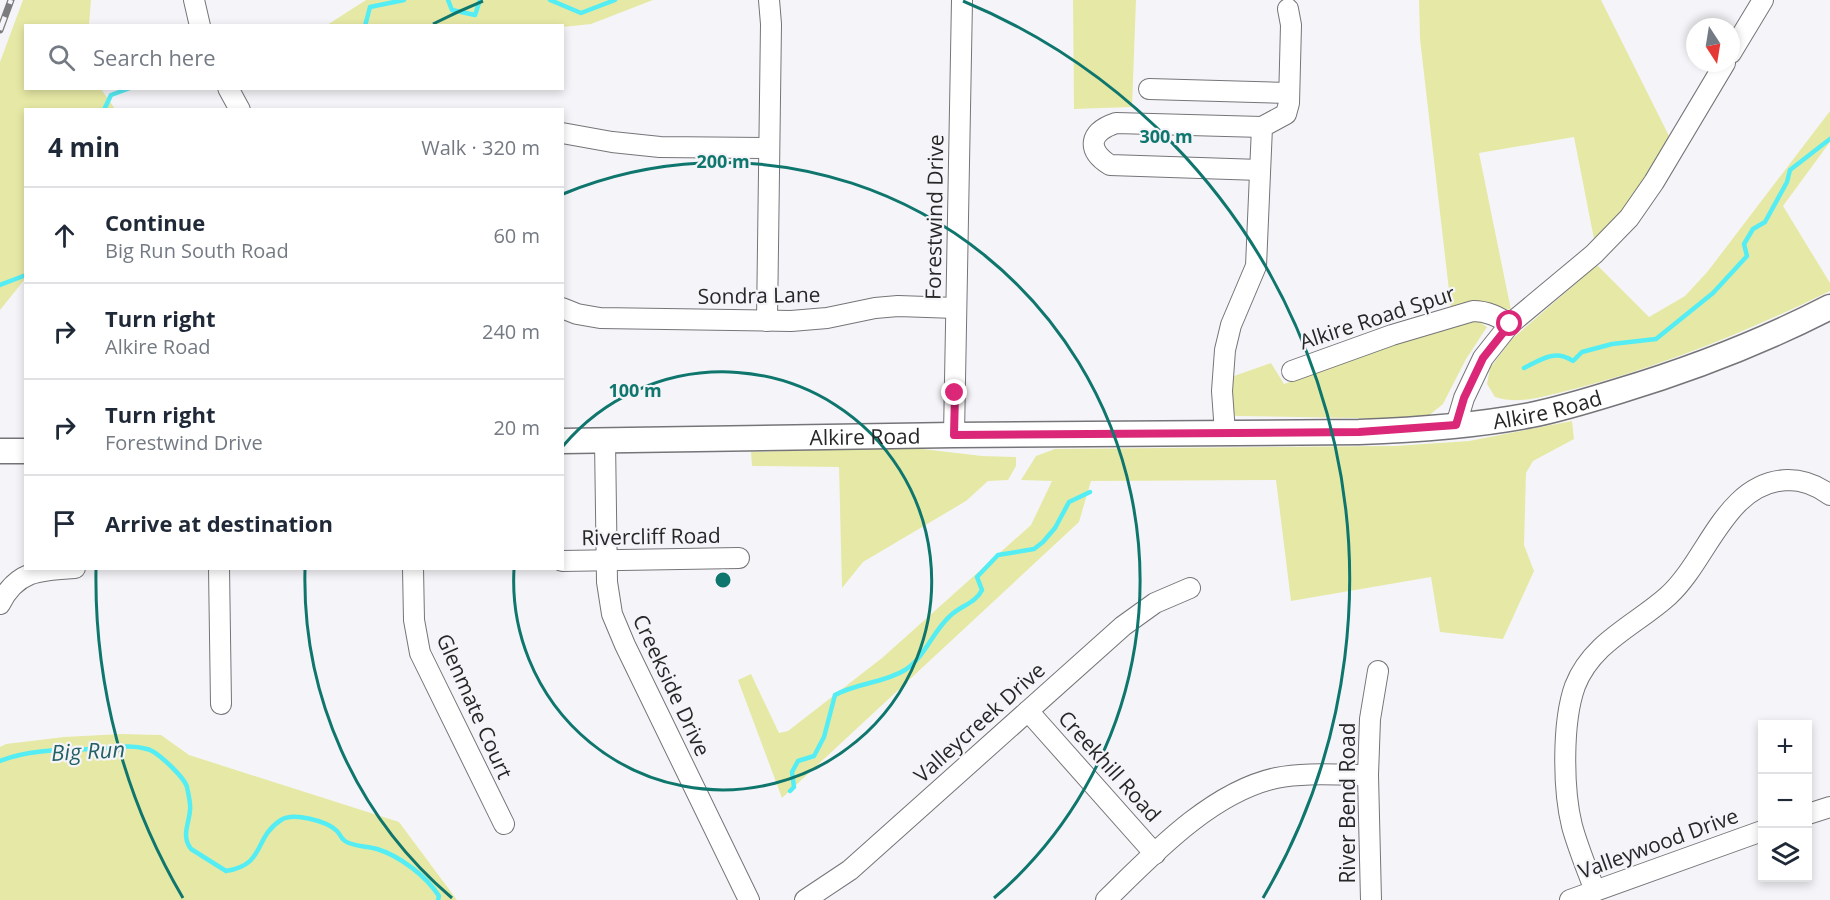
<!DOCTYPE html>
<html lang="en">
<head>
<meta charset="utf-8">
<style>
	:root { --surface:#fff; --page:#f2f2f3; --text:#1f2937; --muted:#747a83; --line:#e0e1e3 }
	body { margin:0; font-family:"Open Sans",sans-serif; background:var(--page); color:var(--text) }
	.controls { position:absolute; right:18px; bottom:18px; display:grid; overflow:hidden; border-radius:0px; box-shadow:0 3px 9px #0003 }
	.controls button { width:54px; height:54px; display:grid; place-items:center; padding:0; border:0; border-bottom:2px solid var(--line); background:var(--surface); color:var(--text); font:30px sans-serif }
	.compass { position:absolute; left:1686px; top:18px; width:54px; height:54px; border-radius:50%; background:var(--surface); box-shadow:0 3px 9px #0003; rotate:168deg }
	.stop { position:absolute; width:18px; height:18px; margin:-14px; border:4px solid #db2777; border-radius:50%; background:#fff }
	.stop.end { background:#db2777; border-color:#fff; box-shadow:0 2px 6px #0008 }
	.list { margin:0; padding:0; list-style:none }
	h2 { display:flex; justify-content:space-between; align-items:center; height:78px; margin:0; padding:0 24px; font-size:26px }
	h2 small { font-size:20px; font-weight:400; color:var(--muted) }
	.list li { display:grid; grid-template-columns:39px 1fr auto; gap:18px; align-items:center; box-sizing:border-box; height:96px; padding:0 24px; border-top:2px solid var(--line) }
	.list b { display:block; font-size:22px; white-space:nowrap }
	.list p { margin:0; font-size:20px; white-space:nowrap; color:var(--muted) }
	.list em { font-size:20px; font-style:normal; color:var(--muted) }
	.icon { flex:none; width:33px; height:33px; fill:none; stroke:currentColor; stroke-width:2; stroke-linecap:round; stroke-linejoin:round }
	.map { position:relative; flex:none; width:1830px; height:900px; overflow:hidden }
	.search { position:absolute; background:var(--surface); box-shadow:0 3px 9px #0003; left:24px; top:24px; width:540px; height:66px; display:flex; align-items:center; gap:15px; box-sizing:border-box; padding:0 21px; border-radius:0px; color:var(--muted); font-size:22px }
	.panel { position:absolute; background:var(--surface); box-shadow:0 3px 9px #0003; left:24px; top:108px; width:540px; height:462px; border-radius:0px }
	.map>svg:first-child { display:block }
</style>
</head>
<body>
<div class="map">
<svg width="1830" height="900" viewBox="0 0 1830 900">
	<rect width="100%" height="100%" fill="#f5f5f9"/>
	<g fill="#e6e9a5">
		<polygon points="23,0 91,0 89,25 26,26 26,88 101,89 115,109 26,110 25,279 0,310 0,62"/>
		<polygon points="366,0 653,0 591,24 563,27 327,25"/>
		<polygon points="1073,0 1136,0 1132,107 1074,109"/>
		<polygon points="1419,0 1601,0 1671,140 1639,193 1594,239 1574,137 1479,153 1511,310 1477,302 1451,308 1420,39"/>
		<path d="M1830 111V142L1783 206 1830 283V291C1746 332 1661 367 1570 390 1545 396 1520 405 1495 397L1487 384 1490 368 1512 339 1597 265 1649 317 1685 296 1708 271Z"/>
		<polygon points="1475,319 1487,327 1466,359 1443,404 1427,417 1412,419 1236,416 1230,411 1231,377 1271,363 1284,384 1453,324"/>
		<polygon points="1572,421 1574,439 1533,461 1526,473 1524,545 1534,571 1503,639 1440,632 1431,577 1291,601 1276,480 1091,481 1079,522 782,798 738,680 751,674 779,733 788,731 882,658 1031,525 1052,481 1021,480 1036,456 1055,449 1395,446 1469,441"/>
		<polygon points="906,447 982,456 1016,457 1016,466 1008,480 988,481 966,501 863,562 842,588 839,467 752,466 751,452"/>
		<polygon points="121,734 161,735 189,755 399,822 457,900 0,900 0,747 6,744 64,737"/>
	</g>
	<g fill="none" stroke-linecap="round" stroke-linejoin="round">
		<g stroke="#54edf4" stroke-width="4.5">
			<polyline points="448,0 452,10 475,15 480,0"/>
			<polyline points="550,0 581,13 615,0"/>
			<polyline points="365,26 370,7 404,0"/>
			<polyline points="104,110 111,95 130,88"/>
			<polyline points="0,285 26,275"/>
			<path d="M1524 368C1542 359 1555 349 1573 361L1582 352 1612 344 1656 339 1713 293 1747 256 1744 244 1753 229 1765 222 1787 182 1790 170 1830 139"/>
			<path d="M0 761C30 749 65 750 96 749 113 748 130 744 147 749 157 751 184 777 187 787 188 793 191 803 190 810 189 824 181 836 191 849L226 871C266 865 253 838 281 820 293 812 327 821 337 831 340 834 341 839 345 841 354 847 367 846 377 849 400 856 426 876 439 896L438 900"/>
			<path d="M790 791 794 787 792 772 798 761 814 756 824 737 835 695C857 683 884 683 905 670 925 657 933 631 950 616 960 606 976 603 982 590L977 577 998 555 1034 549 1043 542 1055 528 1069 502 1090 492"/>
		</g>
		<defs>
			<g id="minor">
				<polyline points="194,0 200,26"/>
				<polyline points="1731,53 1763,0"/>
				<polyline points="228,88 240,110"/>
				<polyline points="1149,89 1289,93"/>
				<polyline points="562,133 612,142 660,147 769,148"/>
				<path d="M1260 170 1110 165C1086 150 1089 132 1116 123L1262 127"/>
				<polyline points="562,308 577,314 600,318 791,321 827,318 875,308 898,306 956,308"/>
				<polyline points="767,321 771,24 769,0"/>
				<path d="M1292 371 1392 335 1473 311C1488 311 1498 317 1510 324"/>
				<polyline points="1456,425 1464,398 1483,358 1510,324 1594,254 1629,218 1654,182 1725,63"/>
				<polyline points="1225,433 1222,391 1225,350 1231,325 1256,266 1262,127 1286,114 1289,103 1291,25 1288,9"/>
				<polyline points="954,435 962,0"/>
				<polyline points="605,440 607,582 612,614 625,645 749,900"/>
				<polyline points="562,561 739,558"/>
				<polyline points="219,568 221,704"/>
				<polyline points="413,568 414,620 420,653 504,824"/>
				<path d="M0 604C17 570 41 570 75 568"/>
				<polyline points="1028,711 1155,854"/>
				<polyline points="1808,814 1830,807"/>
				<path d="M1595 891C1587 869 1578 848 1572 826 1563 790 1562 722 1575 686 1592 642 1636 625 1668 596 1708 560 1725 482 1788 480 1803 480 1818 486 1830 495"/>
				<polyline points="805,900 850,870 1123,626 1155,603 1190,588"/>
				<path d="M1106 900C1152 855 1211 792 1276 778 1305 772 1338 775 1368 775"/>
				<polyline points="1371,900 1368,775 1370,719 1378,671"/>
				<polyline points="1570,900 1762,831"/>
			</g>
			<g id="major">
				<path id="s1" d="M562 441 954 435 1359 432C1416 430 1474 426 1531 415 1561 409 1590 400 1619 391 1692 369 1762 342 1830 307"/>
				<polyline points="0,451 26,451"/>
			</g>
		</defs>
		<use href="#minor" stroke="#757579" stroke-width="22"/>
		<use href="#major" stroke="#757579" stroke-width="27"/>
		<use href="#minor" stroke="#fff" stroke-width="20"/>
		<use href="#major" stroke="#fff" stroke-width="24"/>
		<defs>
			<polyline id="rail" points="0,30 11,0"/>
		</defs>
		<use href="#rail" stroke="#7c7c7e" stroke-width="7"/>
		<use href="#rail" stroke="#f5f5f9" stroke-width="4.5" stroke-dasharray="14" stroke-linecap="butt"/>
	</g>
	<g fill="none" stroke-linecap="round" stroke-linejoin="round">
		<polyline stroke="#db2777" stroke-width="8" points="955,393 954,435 1359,432 1456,425 1464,398 1483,358 1510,324"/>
	</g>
	<g fill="none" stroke="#0f766e" stroke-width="3">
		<path d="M563 446A209 209 0 1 1 514 569"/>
		<path d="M452 898A418 418 0 0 1 305 569M563 194A418 418 0 0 1 994 898"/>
		<path d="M183 898A627 627 0 0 1 96 569M433 24A627 627 0 0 1 483 1M963 1A627 627 0 0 1 1263 898"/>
	</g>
	<g text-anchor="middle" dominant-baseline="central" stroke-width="4.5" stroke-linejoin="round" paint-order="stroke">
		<g font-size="21" fill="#272728" stroke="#f5f5f9">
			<text transform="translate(934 217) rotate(-89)">Forestwind Drive</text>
			<text transform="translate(759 295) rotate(-1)">Sondra Lane</text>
			<text transform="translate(1377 317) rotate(-18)">Alkire Road Spur</text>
			<text stroke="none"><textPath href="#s1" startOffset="987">Alkire Road</textPath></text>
			<text stroke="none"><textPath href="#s1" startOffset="303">Alkire Road</textPath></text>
			<text transform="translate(651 536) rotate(-1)">Rivercliff Road</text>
			<text transform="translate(672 685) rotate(65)">Creekside Drive</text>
			<text transform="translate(475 706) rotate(66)">Glenmate Court</text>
			<text transform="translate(979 722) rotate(-42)">Valleycreek Drive</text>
			<text transform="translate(1110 766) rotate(48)">Creekhill Road</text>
			<text transform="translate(1347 803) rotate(-90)">River Bend Road</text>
			<text transform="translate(1658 843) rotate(-20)">Valleywood Drive</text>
		</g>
		<g font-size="22" font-style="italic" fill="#236164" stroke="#f5f5f9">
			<text transform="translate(88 750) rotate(-3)">Big Run</text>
		</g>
	</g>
	<circle cx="723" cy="580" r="9" fill="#0f766e" stroke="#f5f5f9" stroke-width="3"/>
	<g font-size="18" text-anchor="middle" font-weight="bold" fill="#0f766e" stroke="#f5f5f9" stroke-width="4.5" stroke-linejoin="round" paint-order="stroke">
		<text x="1166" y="143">300 m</text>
		<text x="723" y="168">200 m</text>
		<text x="635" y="397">100 m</text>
	</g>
</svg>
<div class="controls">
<button>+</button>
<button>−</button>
<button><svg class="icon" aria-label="layers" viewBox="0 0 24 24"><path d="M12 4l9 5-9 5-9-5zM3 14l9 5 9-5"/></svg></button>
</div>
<svg class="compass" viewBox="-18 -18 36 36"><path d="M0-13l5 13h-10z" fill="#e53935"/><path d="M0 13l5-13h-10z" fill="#747a83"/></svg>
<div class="stop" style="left:1510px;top:324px"></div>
<div class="stop end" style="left:955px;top:393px"></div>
<div class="search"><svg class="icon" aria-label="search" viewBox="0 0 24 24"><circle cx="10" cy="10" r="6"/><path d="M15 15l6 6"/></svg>Search here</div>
<section class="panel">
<h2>4 min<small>Walk · 320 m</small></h2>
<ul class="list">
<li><svg class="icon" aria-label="ahead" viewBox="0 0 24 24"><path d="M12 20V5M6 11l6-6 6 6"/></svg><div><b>Continue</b><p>Big Run South Road</p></div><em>60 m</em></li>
<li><svg class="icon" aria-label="right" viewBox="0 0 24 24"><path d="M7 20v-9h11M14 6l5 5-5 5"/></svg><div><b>Turn right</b><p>Alkire Road</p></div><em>240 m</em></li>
<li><svg class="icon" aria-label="right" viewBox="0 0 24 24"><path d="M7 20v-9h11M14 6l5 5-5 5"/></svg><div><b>Turn right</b><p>Forestwind Drive</p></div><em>20 m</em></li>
<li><svg class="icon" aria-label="arrive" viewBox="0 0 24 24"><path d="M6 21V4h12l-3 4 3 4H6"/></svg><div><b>Arrive at destination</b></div></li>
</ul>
</section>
</div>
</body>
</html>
